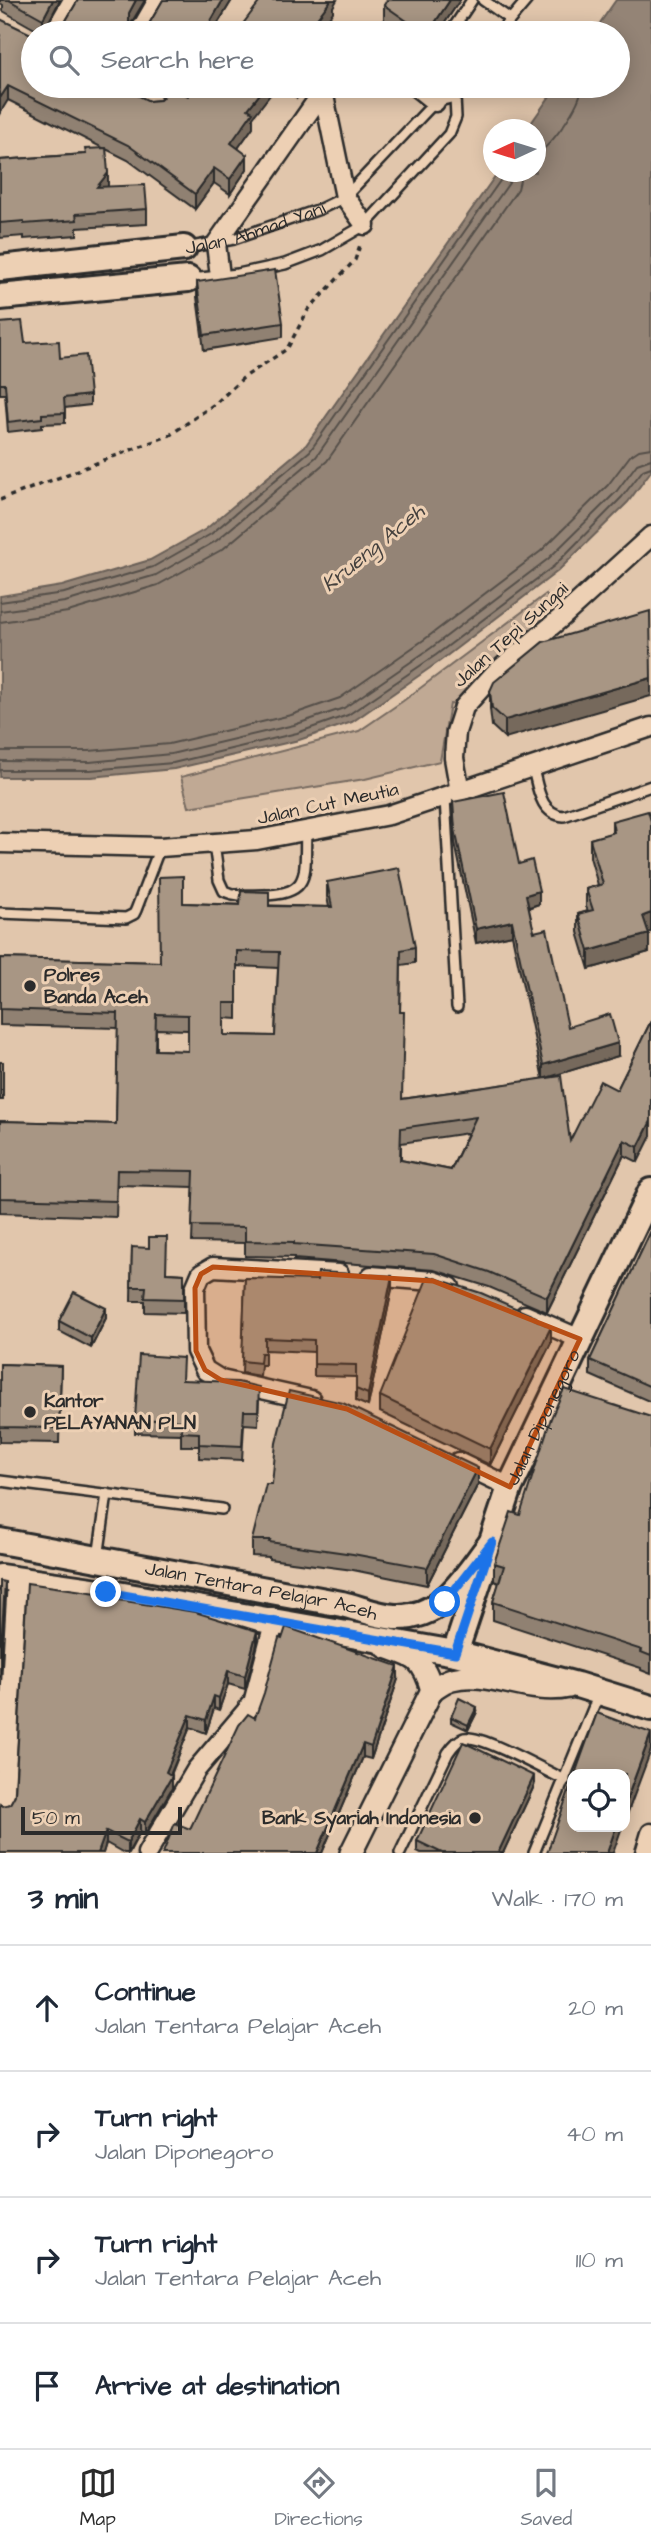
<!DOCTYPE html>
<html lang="en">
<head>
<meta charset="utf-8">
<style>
	:root { --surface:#fff; --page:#f2f2f3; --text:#1f2937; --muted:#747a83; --line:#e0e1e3; --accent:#2b2b2b }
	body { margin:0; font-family:"Architects Daughter",sans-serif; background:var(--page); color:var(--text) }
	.controls { position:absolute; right:21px; bottom:21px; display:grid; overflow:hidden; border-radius:14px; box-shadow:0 4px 18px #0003 }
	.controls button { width:63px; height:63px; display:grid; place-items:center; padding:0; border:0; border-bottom:2px solid var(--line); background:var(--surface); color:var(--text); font:35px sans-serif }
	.compass { position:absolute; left:483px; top:119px; width:63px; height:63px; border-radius:50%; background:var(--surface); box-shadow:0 4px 18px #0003; rotate:266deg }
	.scale { position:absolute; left:21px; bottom:18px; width:161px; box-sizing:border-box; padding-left:7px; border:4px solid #2b2b2b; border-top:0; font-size:19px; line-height:24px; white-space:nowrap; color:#2b2b2b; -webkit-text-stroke:5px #edd0b4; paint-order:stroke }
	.stop { position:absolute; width:21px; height:21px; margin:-16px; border:5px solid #1a73e8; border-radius:50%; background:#fff }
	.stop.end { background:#1a73e8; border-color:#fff; box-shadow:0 2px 7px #0008 }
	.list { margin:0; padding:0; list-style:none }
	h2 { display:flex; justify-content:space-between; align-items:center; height:91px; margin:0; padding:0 28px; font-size:30px }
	h2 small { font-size:23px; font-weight:400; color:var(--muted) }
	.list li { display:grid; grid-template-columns:46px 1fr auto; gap:21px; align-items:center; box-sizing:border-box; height:126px; padding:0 28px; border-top:2px solid var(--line) }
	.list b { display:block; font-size:26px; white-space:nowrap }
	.list p { margin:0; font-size:23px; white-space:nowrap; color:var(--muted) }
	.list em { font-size:23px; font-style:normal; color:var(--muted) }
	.icon { flex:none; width:38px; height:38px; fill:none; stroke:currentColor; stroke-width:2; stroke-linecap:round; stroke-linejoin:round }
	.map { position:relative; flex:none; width:651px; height:1853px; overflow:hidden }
	.search { position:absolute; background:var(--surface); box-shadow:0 4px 18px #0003; left:21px; right:21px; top:21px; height:77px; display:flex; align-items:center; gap:18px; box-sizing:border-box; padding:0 24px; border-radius:38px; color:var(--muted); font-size:26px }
	.sheet { height:595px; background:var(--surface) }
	nav { display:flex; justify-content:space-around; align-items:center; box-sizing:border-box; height:98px; border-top:2px solid var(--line); background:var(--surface); font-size:19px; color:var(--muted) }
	nav a { display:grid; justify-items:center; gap:4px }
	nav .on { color:var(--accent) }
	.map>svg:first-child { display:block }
</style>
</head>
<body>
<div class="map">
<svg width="651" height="1853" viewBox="0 0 651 1853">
	<rect width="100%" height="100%" fill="#e1c6ac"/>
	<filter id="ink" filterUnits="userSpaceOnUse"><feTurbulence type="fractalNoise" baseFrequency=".0143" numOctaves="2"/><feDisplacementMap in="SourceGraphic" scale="14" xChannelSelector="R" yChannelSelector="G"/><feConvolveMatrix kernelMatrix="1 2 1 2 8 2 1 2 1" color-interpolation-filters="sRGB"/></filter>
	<g filter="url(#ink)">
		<polygon fill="#c0a994" stroke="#766a60" stroke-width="2" points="546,594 563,629 470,708 450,704 440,761 365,779 189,807 181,777 359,731 403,701"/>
		<polygon fill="#948476" stroke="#6a6058" stroke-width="2" points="616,0 651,0 651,471 628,502 558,571 440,661 352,722 299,740 174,769 91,777 0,777 0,596 62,586 150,560 206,529 306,445 498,172 536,172 536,130 527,129 557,86 618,86 618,33 593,33"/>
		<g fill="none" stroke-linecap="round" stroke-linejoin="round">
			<g stroke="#554f49" stroke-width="2">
				<path d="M536 154C552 146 581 104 582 86"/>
				<polyline points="0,602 64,593 153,567 211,534 310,451 502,178 503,172"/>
				<polyline points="0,611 65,602 156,575 216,541 316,457 509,183 512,172"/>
				<polyline points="0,622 68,612 158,585 223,549 327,461 518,189 522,172"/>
				<polyline points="0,751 89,751 169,744 291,715 340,698 425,639 541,551 608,485 630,456 639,450 651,448"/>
				<polyline points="0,761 90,762 171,754 294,725 344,708 431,648 548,559 616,492 637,464 651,459"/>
				<polyline points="0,770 90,770 173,763 297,733 348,715 436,655 554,566 622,497 643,470 651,467"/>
			</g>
			<defs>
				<g id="service">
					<polyline points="483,0 510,19"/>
					<polyline points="450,33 472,0"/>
					<polyline points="499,33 527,0"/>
					<path id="s1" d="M186 248 234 239 320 209 345 197 435 102 455 97"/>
					<polyline points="191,279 238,274 285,264 322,250 365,225 449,134 456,117 455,97 459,86"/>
					<path d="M532 765C538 786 539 814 564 816L651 786"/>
					<polyline points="445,798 457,1007"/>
					<path d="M214 844 219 880 224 891C236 897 249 895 262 895 313 895 304 872 306 831"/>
					<polyline points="0,913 126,918 134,914 136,910 160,847"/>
					<polyline points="0,1481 222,1509"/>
					<polyline points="98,1558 107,1494"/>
					<path d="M400 1853 448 1753C452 1747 457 1740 464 1738 481 1734 546 1771 565 1780"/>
					<polyline points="534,1853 599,1694"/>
				</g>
				<g id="minor">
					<polyline points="54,33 73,0"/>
					<polyline points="139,33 158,0"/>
					<polyline points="415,86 435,102"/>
					<polyline points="323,91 345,197 365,225"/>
					<polyline points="220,276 216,244 327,86"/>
					<polyline points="460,792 454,758 456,732 464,707 493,675 562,617 651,536"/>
					<polyline points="0,843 160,847 257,840 389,815 651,727"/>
					<polyline points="371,1276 433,1281 450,1287"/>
					<polyline points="525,1315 580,1339"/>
					<polyline points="311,1400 221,1380 205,1370 196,1351 195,1288 201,1274 213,1267 339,1274"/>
					<polyline points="458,1462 510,1487"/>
					<polyline points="4,1807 17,1580"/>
					<polyline points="147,1853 196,1770 253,1703 274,1623"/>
					<polyline points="645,1853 651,1833"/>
				</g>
				<g id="tertiary">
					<path d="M386 1647C416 1657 423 1659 432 1690"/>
					<path d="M432 1690C438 1686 444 1681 452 1679 489 1669 529 1696 569 1687"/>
					<polyline points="351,1853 432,1690"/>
				</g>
				<g id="secondary">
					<polyline points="0,268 184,248"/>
					<polyline points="0,297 188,279"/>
					<path id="s2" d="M0 1541 342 1604C359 1608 377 1616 395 1617 444 1619 465 1576 492 1542"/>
					<polyline points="0,1577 106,1592 455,1653 577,1685 651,1708"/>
					<path id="s3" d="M455 1653 510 1487 651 1191"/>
				</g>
			</defs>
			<use href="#service" stroke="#2b2b2b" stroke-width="14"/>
			<use href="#minor" stroke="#2b2b2b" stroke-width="23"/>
			<use href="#tertiary" stroke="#2b2b2b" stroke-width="26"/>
			<use href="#secondary" stroke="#2b2b2b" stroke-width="30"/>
			<polyline stroke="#2b2b2b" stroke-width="3.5" stroke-dasharray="5 5" stroke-linecap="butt" points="0,500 170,435 216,403 243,378 287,349 308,310 355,260 360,245"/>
			<use href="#service" stroke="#edd0b4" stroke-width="9"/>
			<use href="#minor" stroke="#edd0b4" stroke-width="18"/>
			<use href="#tertiary" stroke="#edd0b4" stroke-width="21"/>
			<use href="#secondary" stroke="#edd0b4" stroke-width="24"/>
		</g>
		<g fill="#908172" stroke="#2b2b2b" stroke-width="2" fill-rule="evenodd">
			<polygon points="0,0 60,0 47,25 55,30 64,24 78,0 145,0 131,25 138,30 149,24 163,0 232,0 212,33 40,33 40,32 3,11 3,5 0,3"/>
			<polygon points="460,0 438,33 403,33 384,20 384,5"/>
			<polygon points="0,19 33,86 149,101 160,100 161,98 159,95 141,86 182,86 180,91 188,96 253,117 253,127 238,148 247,169 230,194 214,183 195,209 128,160 106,149 108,187 147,209 147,224 77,228 77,235 24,239 24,236 0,238 0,160 85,154 103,148 8,100"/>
			<polygon points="281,86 307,86 297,98"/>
			<polygon points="197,282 283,323 283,337 204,350 197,297"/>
			<polygon points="0,323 25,343 60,358 90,395 90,405 65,408 65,423 42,424 42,428 8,432 5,394 0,394"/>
			<polygon points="543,642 505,738 492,726 490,709 490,691"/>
			<path d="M453 802 519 864 539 904 528 908 534 932 568 1027 618 1056 545 1078 570 1141 617 1090 651 1021 638 1162 624 1155 547 1312 489 1287 434 1270 294 1259V1257L245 1256V1243L192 1242 194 1187 117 1185 116 1217 0 1213V1121L116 1124 118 1028 0 1025V958L160 962 183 903 329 907 327 897V882L415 947V963L401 965 400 1012 402 1099 543 1079 512 935 476 943 455 843ZM237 966 278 968 275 1036 224 1035V1018L237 1019ZM156 1029 188 1030V1051L156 1050ZM468 1133 451 1170 401 1160V1143Z"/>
			<polygon points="612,821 648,932 649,952 589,969 578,932 578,914 588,911 586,907 586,889 598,885 590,857 590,839 612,833"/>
			<rect x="0" y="1062" width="3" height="38"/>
			<polygon points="651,1231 651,1402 590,1375 590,1360"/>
			<polygon points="132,1247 167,1273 184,1274 184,1313 145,1312 145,1301 131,1301"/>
			<polygon points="245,1278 392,1289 368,1406 356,1401 356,1377 314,1376 314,1352 265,1350 265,1365 261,1365 260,1376 242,1373"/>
			<polygon points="106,1318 91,1348 59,1331 59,1321"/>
			<polygon points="536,1320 551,1343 490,1465 380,1412 380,1396"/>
			<polygon points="0,1364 61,1366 59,1443 0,1442"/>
			<polygon points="183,1380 259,1400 258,1425 244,1424 242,1460 199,1458 199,1446 181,1446 181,1434 135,1433 135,1419"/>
			<polygon points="651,1417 651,1674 641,1670 641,1668 493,1620 493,1602 499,1583 494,1581 494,1563 520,1515"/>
			<polygon points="478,1484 427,1585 353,1570 269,1559 269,1557 252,1556 252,1540"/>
			<polygon points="119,1600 257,1644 245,1689 228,1684 219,1710 214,1708 206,1733 190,1727 171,1775 172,1788 145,1834 140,1832 129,1853 124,1853 106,1843 103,1853 0,1853 3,1806 10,1804 15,1795"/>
			<polygon points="398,1679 371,1759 363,1757 322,1853 163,1853 190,1829 255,1718"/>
			<polygon points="477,1712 468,1730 451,1722 451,1717"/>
			<polygon points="534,1786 503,1853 421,1853 417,1851 417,1841"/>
		</g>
		<g fill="#76695c" stroke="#2b2b2b" stroke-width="2">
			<polygon points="53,0 60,0 43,33 43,19"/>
			<polygon points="136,0 145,0 129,27 129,13"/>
			<polygon points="223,0 232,0 212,33 204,33"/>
			<polygon points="331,0 337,0 333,7 333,12 317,33 306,33"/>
			<polygon points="450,0 460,0 438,33 428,33"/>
			<polygon points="8,86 8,100 0,113 0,98"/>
			<polygon points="174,86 182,86 173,101"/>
			<polygon points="266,86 277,86 253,117 253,127 231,158 231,143 248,109"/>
			<polygon points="297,86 307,86 297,98"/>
			<polygon points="247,155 247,169 230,194 230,179"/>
			<polygon points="214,168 214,183 195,209 195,194"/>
			<polygon points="108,173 108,188 97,187"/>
			<polygon points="651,678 651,696 505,738 505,720"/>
			<polygon points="539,891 539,904 526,908 526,895"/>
			<polygon points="651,913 651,932 643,934 643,916"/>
			<polygon points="512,921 512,935 476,943 476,929"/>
			<polygon points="649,934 649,952 589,969 589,951"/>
			<polygon points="618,1043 618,1056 543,1079 543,1065"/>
			<polygon points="651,1121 651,1136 638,1162 638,1147"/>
			<polygon points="624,1140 624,1155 547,1312 547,1297"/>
			<polygon points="392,1276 392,1289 368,1406 368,1394"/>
			<polygon points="106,1308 106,1318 91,1348 91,1338"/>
			<polygon points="551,1327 551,1343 490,1465 490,1449"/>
			<polygon points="478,1468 478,1484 427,1585 427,1568"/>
			<polygon points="5,1582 5,1594 0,1678 0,1665"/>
			<polygon points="257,1631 257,1644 245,1689 245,1676"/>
			<polygon points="398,1666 398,1679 371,1759 371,1747"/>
			<polygon points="228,1671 228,1684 219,1710 219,1698"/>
			<polygon points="214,1696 214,1708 206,1733 206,1720"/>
			<polygon points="477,1707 477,1712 468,1730 468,1725"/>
			<polygon points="190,1715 190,1727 166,1785 166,1772"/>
			<polygon points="651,1734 651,1750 625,1820 625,1804"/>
			<polygon points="363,1744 363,1757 322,1853 317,1853"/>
			<polygon points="172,1776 172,1788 145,1834 145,1822"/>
			<polygon points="534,1776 534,1786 503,1853 498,1853"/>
			<polygon points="140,1819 140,1832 128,1853 128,1842"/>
			<polygon points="616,1827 622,1827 613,1853 607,1853"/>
			<polygon points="106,1831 106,1843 103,1853 98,1853"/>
		</g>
		<g fill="#a89684" stroke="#2b2b2b" stroke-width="2" fill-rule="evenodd">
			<polygon points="9,0 53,0 43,19"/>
			<polygon points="78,0 136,0 129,13 129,23 138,30 149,24 163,0 223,0 204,33 40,33 44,24 55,30 64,24"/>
			<polygon points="261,0 331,0 306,33 236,33"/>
			<polygon points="387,0 450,0 428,33 424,33 384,5"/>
			<polygon points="0,19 33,35 33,86 120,86 149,101 160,100 164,96 165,89 163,86 174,86 173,87 188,96 196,86 266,86 248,109 253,112 231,143 247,155 230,179 214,168 195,194 128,145 8,86 0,98"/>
			<polygon points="106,148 108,173 97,187 145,185 147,209 76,214 77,220 24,224 24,221 0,223 0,160 86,154 85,149"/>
			<polygon points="275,270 283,323 204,335 197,282"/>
			<polygon points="22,321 25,343 59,341 60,358 86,355 90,395 64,398 65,413 42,414 42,418 8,422 5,384 0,384 0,323"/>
			<polygon points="650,611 651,678 505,720 492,708 490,691 494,682 543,642"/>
			<polygon points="504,792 519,864 532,860 539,891 526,895 534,932 547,929 568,1027 610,1014 618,1043 543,1065 512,921 476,929 455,829 453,802"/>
			<polygon points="648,811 651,821 651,913 643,916 649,934 589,951 578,914 593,910 586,889 603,884 590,839 614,832 612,821"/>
			<path d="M399 868 415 947 401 950 400 1012H404L402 1099 561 1076 570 1141 600 1081 617 1090 651 1021V1121L638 1147 624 1140 547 1297 489 1272 434 1254 294 1244V1242L245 1241V1227L192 1226 194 1171 117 1170 116 1201 0 1198V1121L116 1124 118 1013 0 1009V958L160 962 159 877 183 876V903L240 905 241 891 269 892V906L332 907 327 882ZM237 951 279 952 275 1036 224 1035V1003H237ZM156 1014 188 1015V1051L155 1050ZM476 1117 451 1170 400 1160 401 1128Z"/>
			<rect x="0" y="1062" width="3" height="28"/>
			<polygon points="651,1231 651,1387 590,1360"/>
			<polygon points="149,1237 167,1237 166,1273 184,1274 184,1299 145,1298 146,1287 131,1287 132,1247 149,1248"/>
			<polygon points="318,1272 392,1276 368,1394 356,1389 356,1365 314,1364 314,1340 265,1338 265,1353 261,1353 260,1363 242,1361 245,1278 317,1280"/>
			<polygon points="428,1276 481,1293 536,1317 535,1319 551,1327 490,1449 380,1396"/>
			<polygon points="74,1292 106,1308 91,1338 59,1321"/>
			<polygon points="139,1355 183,1358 182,1380 238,1382 259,1387 258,1411 244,1411 242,1446 199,1444 199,1433 181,1432 182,1421 135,1419"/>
			<polygon points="0,1364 61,1366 59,1428 0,1427"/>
			<polygon points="564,1389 651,1417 651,1656 641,1652 642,1650 493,1602 504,1566 494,1563 511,1512 520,1515 551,1418"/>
			<polygon points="289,1391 343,1403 478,1468 427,1568 353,1554 269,1542 270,1540 252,1540 266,1484 272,1484 276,1443"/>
			<polygon points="0,1581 5,1582 0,1665"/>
			<polygon points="27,1583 104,1594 119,1597 118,1600 195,1612 257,1631 245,1676 228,1671 219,1698 214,1696 206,1720 190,1715 166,1772 172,1776 145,1822 140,1819 128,1842 106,1831 98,1853 0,1853 0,1804 3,1806 10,1804 15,1795"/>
			<polygon points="286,1627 398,1666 371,1747 363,1744 317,1853 163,1853 175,1823 190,1829 239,1725 248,1714 255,1718 264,1693 279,1638 282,1639"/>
			<polygon points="459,1698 477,1707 468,1725 451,1717"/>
			<polygon points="597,1713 651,1733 625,1804 625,1774 575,1774"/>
			<polygon points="463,1742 534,1776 498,1853 442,1853 417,1841"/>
			<polygon points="572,1782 572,1827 616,1827 607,1853 547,1853"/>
		</g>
	</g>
	<g fill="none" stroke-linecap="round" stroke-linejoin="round" filter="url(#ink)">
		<polyline stroke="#1a73e8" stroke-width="9" points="106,1592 455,1653 492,1542 445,1602"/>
	</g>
	<path fill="#b94e14" fill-opacity="0.2" stroke="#b94e14" stroke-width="5" stroke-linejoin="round" d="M213 1267 433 1281 580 1339 510 1487 347 1409 221 1380 205 1370 196 1351 195 1288 201 1274Z"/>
	<g fill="#2b2b2b" stroke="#edd0b4" stroke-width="2.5">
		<circle cx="30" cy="986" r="7"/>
		<circle cx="30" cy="1412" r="7"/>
		<circle cx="475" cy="1818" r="7"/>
	</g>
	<g text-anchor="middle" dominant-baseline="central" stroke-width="6" stroke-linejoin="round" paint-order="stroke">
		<g font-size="19" fill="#2b2b2b" stroke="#edd0b4">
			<text stroke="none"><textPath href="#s1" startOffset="72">Jalan Ahmad Yani</textPath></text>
			<text transform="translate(511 635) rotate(-42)">Jalan Tepi Sungai</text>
			<text transform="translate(328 804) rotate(-12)">Jalan Cut Meutia</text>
			<text stroke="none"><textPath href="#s3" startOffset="252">Jalan Diponegoro</textPath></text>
			<text stroke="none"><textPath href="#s2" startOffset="266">Jalan Tentara Pelajar Aceh</textPath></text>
		</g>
		<g font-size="19" font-weight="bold" fill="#2b2b2b" stroke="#edd0b4" text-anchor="start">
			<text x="44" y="975">Polres<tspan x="44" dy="22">Banda Aceh</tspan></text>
			<text x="44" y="1401">Kantor<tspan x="44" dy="22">PELAYANAN PLN</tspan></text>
			<text x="461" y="1818" text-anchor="end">Bank Syariah Indonesia</text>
		</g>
		<g font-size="21" font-style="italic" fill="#45413e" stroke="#edd0b4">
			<text transform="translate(373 548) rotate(-39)">Krueng Aceh</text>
		</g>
	</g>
</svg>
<div class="controls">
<button><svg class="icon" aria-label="locate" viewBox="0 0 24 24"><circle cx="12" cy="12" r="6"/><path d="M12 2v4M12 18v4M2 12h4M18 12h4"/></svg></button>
</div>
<svg class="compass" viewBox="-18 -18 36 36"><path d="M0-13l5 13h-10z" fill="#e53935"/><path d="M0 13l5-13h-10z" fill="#747a83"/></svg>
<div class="scale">50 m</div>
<div class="stop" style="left:445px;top:1602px"></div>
<div class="stop end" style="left:106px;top:1592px"></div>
<div class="search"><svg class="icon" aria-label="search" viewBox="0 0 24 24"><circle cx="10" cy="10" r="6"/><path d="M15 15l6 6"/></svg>Search here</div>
</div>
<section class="sheet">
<h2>3 min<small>Walk · 170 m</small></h2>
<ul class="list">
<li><svg class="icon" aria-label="ahead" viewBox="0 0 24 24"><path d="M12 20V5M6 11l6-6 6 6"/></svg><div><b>Continue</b><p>Jalan Tentara Pelajar Aceh</p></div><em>20 m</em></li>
<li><svg class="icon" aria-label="right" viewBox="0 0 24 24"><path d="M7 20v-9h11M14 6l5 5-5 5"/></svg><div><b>Turn right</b><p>Jalan Diponegoro</p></div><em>40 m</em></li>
<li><svg class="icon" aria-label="right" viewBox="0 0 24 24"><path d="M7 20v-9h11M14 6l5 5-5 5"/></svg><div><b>Turn right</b><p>Jalan Tentara Pelajar Aceh</p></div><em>110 m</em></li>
<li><svg class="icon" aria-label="arrive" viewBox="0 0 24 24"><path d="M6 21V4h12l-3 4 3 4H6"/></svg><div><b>Arrive at destination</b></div></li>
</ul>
</section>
<nav>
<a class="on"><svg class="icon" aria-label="map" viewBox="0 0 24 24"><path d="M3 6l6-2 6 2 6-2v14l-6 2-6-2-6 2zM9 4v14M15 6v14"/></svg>Map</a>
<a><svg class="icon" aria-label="directions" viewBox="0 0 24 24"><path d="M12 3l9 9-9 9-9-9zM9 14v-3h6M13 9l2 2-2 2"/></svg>Directions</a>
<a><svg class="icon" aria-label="saved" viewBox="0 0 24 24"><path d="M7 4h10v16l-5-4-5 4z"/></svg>Saved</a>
</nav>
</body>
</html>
